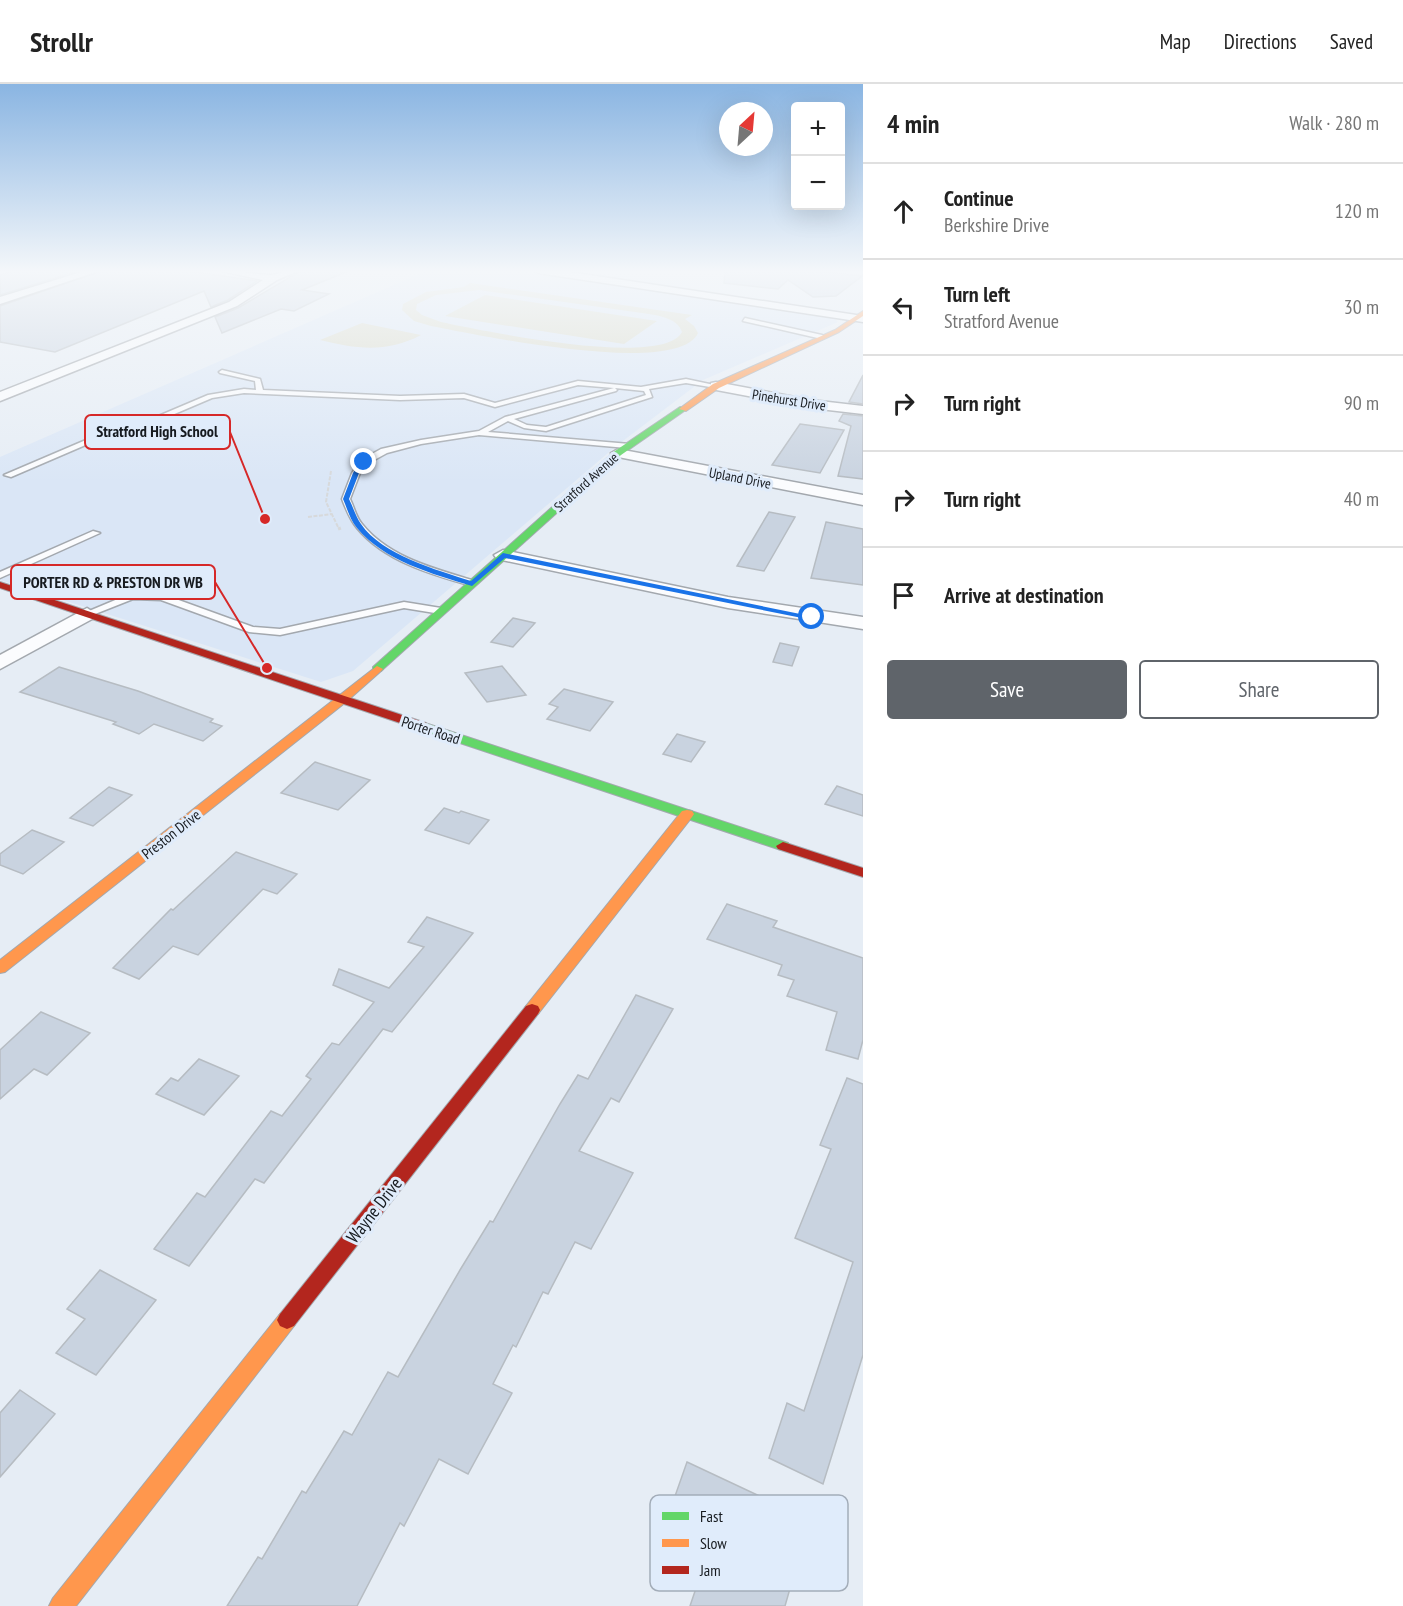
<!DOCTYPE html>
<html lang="en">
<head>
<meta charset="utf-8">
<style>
	:root { --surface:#fff; --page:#f2f2f2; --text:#222; --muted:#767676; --line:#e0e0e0; --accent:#5f646a }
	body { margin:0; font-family:"PT Sans Narrow",sans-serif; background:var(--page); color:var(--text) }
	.controls { position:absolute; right:18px; top:18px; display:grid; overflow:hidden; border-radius:6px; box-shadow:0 6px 24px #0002 }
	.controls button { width:54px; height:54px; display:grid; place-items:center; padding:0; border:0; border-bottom:2px solid var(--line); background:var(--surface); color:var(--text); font:30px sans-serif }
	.compass { position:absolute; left:719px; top:18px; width:54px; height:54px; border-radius:50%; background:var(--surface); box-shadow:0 6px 24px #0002; rotate:26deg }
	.stop { position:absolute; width:18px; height:18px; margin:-14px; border:4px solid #1a73e8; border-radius:50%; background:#fff }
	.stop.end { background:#1a73e8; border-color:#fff; box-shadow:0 2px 6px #0008 }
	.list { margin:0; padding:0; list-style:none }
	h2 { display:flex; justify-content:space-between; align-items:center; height:78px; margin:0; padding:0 24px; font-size:26px }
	h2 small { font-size:20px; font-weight:400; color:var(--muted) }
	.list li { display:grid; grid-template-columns:39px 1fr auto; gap:18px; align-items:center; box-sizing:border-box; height:96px; padding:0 24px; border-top:2px solid var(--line) }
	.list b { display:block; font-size:22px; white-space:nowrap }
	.list p { margin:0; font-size:20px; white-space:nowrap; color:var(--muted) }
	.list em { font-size:20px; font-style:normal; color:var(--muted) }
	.actions { display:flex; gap:12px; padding:18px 24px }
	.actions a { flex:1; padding:14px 0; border:2px solid var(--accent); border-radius:6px; text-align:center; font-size:21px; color:var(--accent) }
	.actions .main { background:var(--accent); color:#fff }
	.icon { flex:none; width:33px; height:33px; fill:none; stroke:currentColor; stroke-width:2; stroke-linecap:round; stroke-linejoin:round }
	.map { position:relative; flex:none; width:863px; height:1522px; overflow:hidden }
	header { display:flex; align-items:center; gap:36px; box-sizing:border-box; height:84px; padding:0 30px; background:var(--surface); border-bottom:2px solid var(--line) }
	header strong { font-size:28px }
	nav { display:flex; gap:33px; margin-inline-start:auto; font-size:21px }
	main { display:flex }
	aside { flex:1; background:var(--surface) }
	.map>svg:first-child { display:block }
</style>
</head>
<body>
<header>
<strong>Strollr</strong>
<nav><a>Map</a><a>Directions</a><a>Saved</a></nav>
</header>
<main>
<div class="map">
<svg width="863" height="1522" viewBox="0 0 863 1522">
	<rect width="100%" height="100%" fill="#e6edf5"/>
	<polygon fill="#dae6f6" points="428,186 523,186 832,232 838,238 703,296 615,363 353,587 321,598 0,496 0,373"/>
	<g fill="#d9d9c7" fill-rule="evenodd">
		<path d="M470 199 692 231 685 235 694 242 698 249C678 294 473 250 431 242L414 237 402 226 403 220 426 208 464 203ZM479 206 649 230C661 232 678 235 682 248 663 285 479 246 441 238L422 231 416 226 417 220 436 211Z"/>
		<polygon points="485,211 657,237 624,260 445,232"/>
		<path d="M362 239 421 251C387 269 356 265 320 256Z"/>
	</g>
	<g fill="#c9d3e0" stroke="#b6bcc2" stroke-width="1.5">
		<polygon points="17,186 81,186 0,211 0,191"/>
		<polygon points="104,186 182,186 257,197 228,216 211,223 204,207 55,268 0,258 0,222"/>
		<polygon points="302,186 351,186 302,206 329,210 294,227 281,225 222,249 215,233 238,224"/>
		<polygon points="725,186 808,186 862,192 836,212 813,213 788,196 778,205 724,199"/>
		<polygon points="863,291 863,320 849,318"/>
		<polygon points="843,330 863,332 863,395 838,392 851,342 839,337"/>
		<polygon points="800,340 844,346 820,389 772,381"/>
		<polygon points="769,428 795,433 764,487 737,482"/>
		<polygon points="826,438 863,445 863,501 811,494"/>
		<polygon points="513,534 535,539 513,563 491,558"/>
		<polygon points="780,559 799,563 792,582 773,578"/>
		<polygon points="502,582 526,611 487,618 465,589"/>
		<polygon points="59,583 138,607 213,635 210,638 222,642 203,657 154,640 139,650 113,640 116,638 20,608"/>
		<polygon points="564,605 613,618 590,647 547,635 558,623 549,620"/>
		<polygon points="677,650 705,658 691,678 663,670"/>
		<polygon points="315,678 370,696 338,726 281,709"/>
		<polygon points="837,702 863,711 863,732 825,720"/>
		<polygon points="109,703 132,711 93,742 70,734"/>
		<polygon points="444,724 459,729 461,727 489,736 469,760 425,746"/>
		<polygon points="32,746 64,758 23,790 0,781 0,770"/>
		<polygon points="236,768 297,790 277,810 263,805 198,871 173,862 139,895 113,884 171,825 173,826"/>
		<polygon points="727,820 777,837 773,843 863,874 863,956 858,975 826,966 837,928 787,912 794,896 778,891 782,881 707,855"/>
		<polygon points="427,833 473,849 392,948 383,945 264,1099 255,1095 189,1182 154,1165 197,1109 205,1113 271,1027 282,1032 311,995 306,992 332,959 339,961 374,918 333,901 339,885 389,904 424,863 408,858"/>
		<polygon points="636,911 673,925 619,1018 611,1014 579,1067 633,1089 591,1165 575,1158 548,1210 543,1208 516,1263 513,1261 493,1300 512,1309 468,1390 439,1375 404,1442 400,1439 357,1522 227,1522 258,1473 262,1475 302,1407 306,1409 344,1347 352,1351 388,1288 398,1293 460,1186 490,1137 493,1138 560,1020 578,991 588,995"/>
		<polygon points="41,928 90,949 47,991 34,985 0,1015 0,966"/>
		<polygon points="199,975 239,992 204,1031 156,1010 171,994 178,997"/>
		<polygon points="847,994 863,1000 863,1271 823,1400 769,1374 787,1319 804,1327 853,1178 795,1154 831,1065 820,1061"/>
		<polygon points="100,1186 156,1216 96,1291 56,1269 85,1235 67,1225"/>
		<polygon points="20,1306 55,1330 0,1393 0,1329"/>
		<polygon points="687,1378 815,1438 800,1497 793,1494 785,1522 690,1522 713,1454 668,1432"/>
	</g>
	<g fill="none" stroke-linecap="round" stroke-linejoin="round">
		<defs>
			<g id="lane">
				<polygon points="745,234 822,251 825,253 822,255 743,237"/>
				<path d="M222 286 260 295 263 306 400 312 464 310 495 319 578 297 641 303 686 295 719 302 716 304 686 299 649 305 652 313 546 347 524 344 508 337 488 348 630 360 631 362 627 364 479 351 421 360 387 369 367 380 360 389 350 415C354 423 356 433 362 440 389 474 436 485 475 497V501L472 502C432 491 384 477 357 444 350 436 346 425 342 415L352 389 361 376 381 365 421 356 479 347 505 333 614 304 578 301 495 323 464 314 400 316 244 309 212 314 158 337 173 341V343L151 340 125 344 11 393 4 391 121 341 149 336 208 311 244 305 256 306 255 297 220 289 219 288ZM615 304 644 307 646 311 546 343 527 341 514 335 616 307 617 306Z"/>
				<polygon points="93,447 100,449 0,494 0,488"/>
				<polygon points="132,509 162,510 253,543 280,545 404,518 441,524 446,527 441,530 404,524 280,551 249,548 161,516 133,515 90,532 84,532 82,530"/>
			</g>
			<g id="street">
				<polygon points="88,186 102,186 0,220 0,213"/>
				<path d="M217 186C235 185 253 191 271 191 281 190 289 185 300 186L277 196 237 222 0 317V308L229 218 263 196Z"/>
				<polygon points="533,186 556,186 863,232 863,238 538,189"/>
				<polygon points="716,298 811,316 863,322 863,330 811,324 711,305 711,299"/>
				<polygon points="618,365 863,411 863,421 613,372 611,369"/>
				<polygon points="503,466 728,513 863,533 863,545 728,524 497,475 494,471"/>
				<polygon points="87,524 96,530 94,534 0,585 0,571"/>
			</g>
			<g id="fast">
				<polygon points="680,323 687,325 621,371 381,587 373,587 373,583 615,367"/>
				<polygon points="422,638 788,759 790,762 783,766 778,765 418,645 416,642"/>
			</g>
			<g id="slow">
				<polygon points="863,227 863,232 839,248 719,304 686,327 679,325 713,300 835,246"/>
				<polygon points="377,582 383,585 381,587 346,618 5,888 0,889 0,876"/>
				<polygon points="687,726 692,727 694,730 692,733 538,930 526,930 524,926 526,922 682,727"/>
				<polygon points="287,1227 294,1230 297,1236 294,1242 76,1522 49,1522 53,1514 280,1230"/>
			</g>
			<g id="jam">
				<polygon points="0,498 426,639 428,642 426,645 418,645 0,504"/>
				<polygon points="783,758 863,784 863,793 778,765 776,762"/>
				<polygon points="532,920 538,922 540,926 538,930 294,1242 287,1245 280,1242 277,1236 280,1230 526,922"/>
			</g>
		</defs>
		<use href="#lane" stroke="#a3a8ae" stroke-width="3"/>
		<use href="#street" stroke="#a3a8ae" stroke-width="3"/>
		<use href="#fast" stroke="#a3a8ae" stroke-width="2"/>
		<use href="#slow" stroke="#a3a8ae" stroke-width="2"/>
		<use href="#jam" stroke="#a3a8ae" stroke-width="2"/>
		<g stroke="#d7d9db" stroke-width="2" stroke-dasharray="4 1.5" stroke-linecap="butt">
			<polyline points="331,387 326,418 339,445"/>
			<polyline points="308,433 332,430"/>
		</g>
		<polyline stroke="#d7d9db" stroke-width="3" stroke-dasharray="4.5 2" stroke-linecap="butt" points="339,443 340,446"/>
		<use href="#lane" fill="#fbfcfe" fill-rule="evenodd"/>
		<use href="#street" fill="#fbfcfe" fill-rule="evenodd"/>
		<use href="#fast" fill="#63d668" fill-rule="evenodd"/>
		<use href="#slow" fill="#ff974d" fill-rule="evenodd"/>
		<use href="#jam" fill="#b3261e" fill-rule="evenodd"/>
	</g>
	<linearGradient id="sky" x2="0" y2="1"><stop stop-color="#8ab5e2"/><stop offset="0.47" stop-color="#f4f7fa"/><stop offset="1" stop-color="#f4f7fa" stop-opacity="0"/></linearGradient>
	<rect width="863" height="399" fill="url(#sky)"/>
	<path fill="#1a73e8" d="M361 377 367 378 359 389 349 415C353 423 356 433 361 440 382 471 437 486 471 497L503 469 815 533 812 536 505 474 472 502C433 490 384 477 357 444 350 436 347 424 343 415L353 389Z"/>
	<g text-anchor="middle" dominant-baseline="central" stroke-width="6" stroke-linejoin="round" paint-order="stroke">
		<g font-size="14" fill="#161a1f" stroke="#e0ecfb">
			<text transform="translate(789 316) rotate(9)">Pinehurst Drive</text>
			<text transform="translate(740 394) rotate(11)">Upland Drive</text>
			<text transform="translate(586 398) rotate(-42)">Stratford Avenue</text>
		</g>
		<g font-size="15" fill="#161a1f" stroke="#e0ecfb">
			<text transform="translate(431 646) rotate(18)">Porter Road</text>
			<text transform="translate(171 750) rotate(-38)">Preston Drive</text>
		</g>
		<g font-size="18" fill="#161a1f" stroke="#e0ecfb">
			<text transform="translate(374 1126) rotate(-52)">Wayne Drive</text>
		</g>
	</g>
	<rect x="650" y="1411" width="198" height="96" rx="9" fill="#e0ecfb" stroke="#a3adb9" stroke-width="1.5"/>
	<rect x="662" y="1428" width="27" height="8" fill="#63d668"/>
	<rect x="662" y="1455" width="27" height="8" fill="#ff974d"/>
	<rect x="662" y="1482" width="27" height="8" fill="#b3261e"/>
	<g font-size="16" fill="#161a1f">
		<text x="700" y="1438">Fast</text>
		<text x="700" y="1465">Slow</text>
		<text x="700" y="1492">Jam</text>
	</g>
	<path fill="none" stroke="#d62828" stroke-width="2" d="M265 435L230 348M267 584L215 498"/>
	<g fill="#d62828" stroke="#e0ecfb" stroke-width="2">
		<circle cx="265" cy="435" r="6"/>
		<circle cx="267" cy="584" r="6"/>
	</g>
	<g fill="#e0ecfb" stroke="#d62828" stroke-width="2">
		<rect x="85" y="331" width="145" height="34" rx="6"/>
		<rect x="11" y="481" width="204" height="34" rx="6"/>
	</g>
	<g font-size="16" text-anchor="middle" font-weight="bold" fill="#161a1f">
		<text x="157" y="353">Stratford High School</text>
		<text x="113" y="504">PORTER RD &amp; PRESTON DR WB</text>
	</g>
</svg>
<div class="controls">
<button>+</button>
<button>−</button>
</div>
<svg class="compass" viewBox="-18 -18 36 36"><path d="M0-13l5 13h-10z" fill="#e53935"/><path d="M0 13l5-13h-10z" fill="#767676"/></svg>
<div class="stop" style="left:812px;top:533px"></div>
<div class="stop end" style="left:364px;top:378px"></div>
</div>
<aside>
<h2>4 min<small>Walk · 280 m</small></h2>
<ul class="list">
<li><svg class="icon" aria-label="ahead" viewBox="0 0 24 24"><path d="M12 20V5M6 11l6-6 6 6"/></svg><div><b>Continue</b><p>Berkshire Drive</p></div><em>120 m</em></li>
<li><svg class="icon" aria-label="left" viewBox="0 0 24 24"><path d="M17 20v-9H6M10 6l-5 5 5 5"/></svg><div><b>Turn left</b><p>Stratford Avenue</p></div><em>30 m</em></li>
<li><svg class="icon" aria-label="right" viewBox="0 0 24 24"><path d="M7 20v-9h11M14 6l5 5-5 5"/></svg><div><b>Turn right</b></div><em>90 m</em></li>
<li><svg class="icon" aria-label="right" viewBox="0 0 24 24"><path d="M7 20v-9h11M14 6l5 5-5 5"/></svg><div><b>Turn right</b></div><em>40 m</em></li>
<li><svg class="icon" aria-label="arrive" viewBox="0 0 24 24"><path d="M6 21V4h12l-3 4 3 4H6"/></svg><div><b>Arrive at destination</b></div></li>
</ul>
<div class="actions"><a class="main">Save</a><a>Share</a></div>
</aside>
</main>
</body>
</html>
